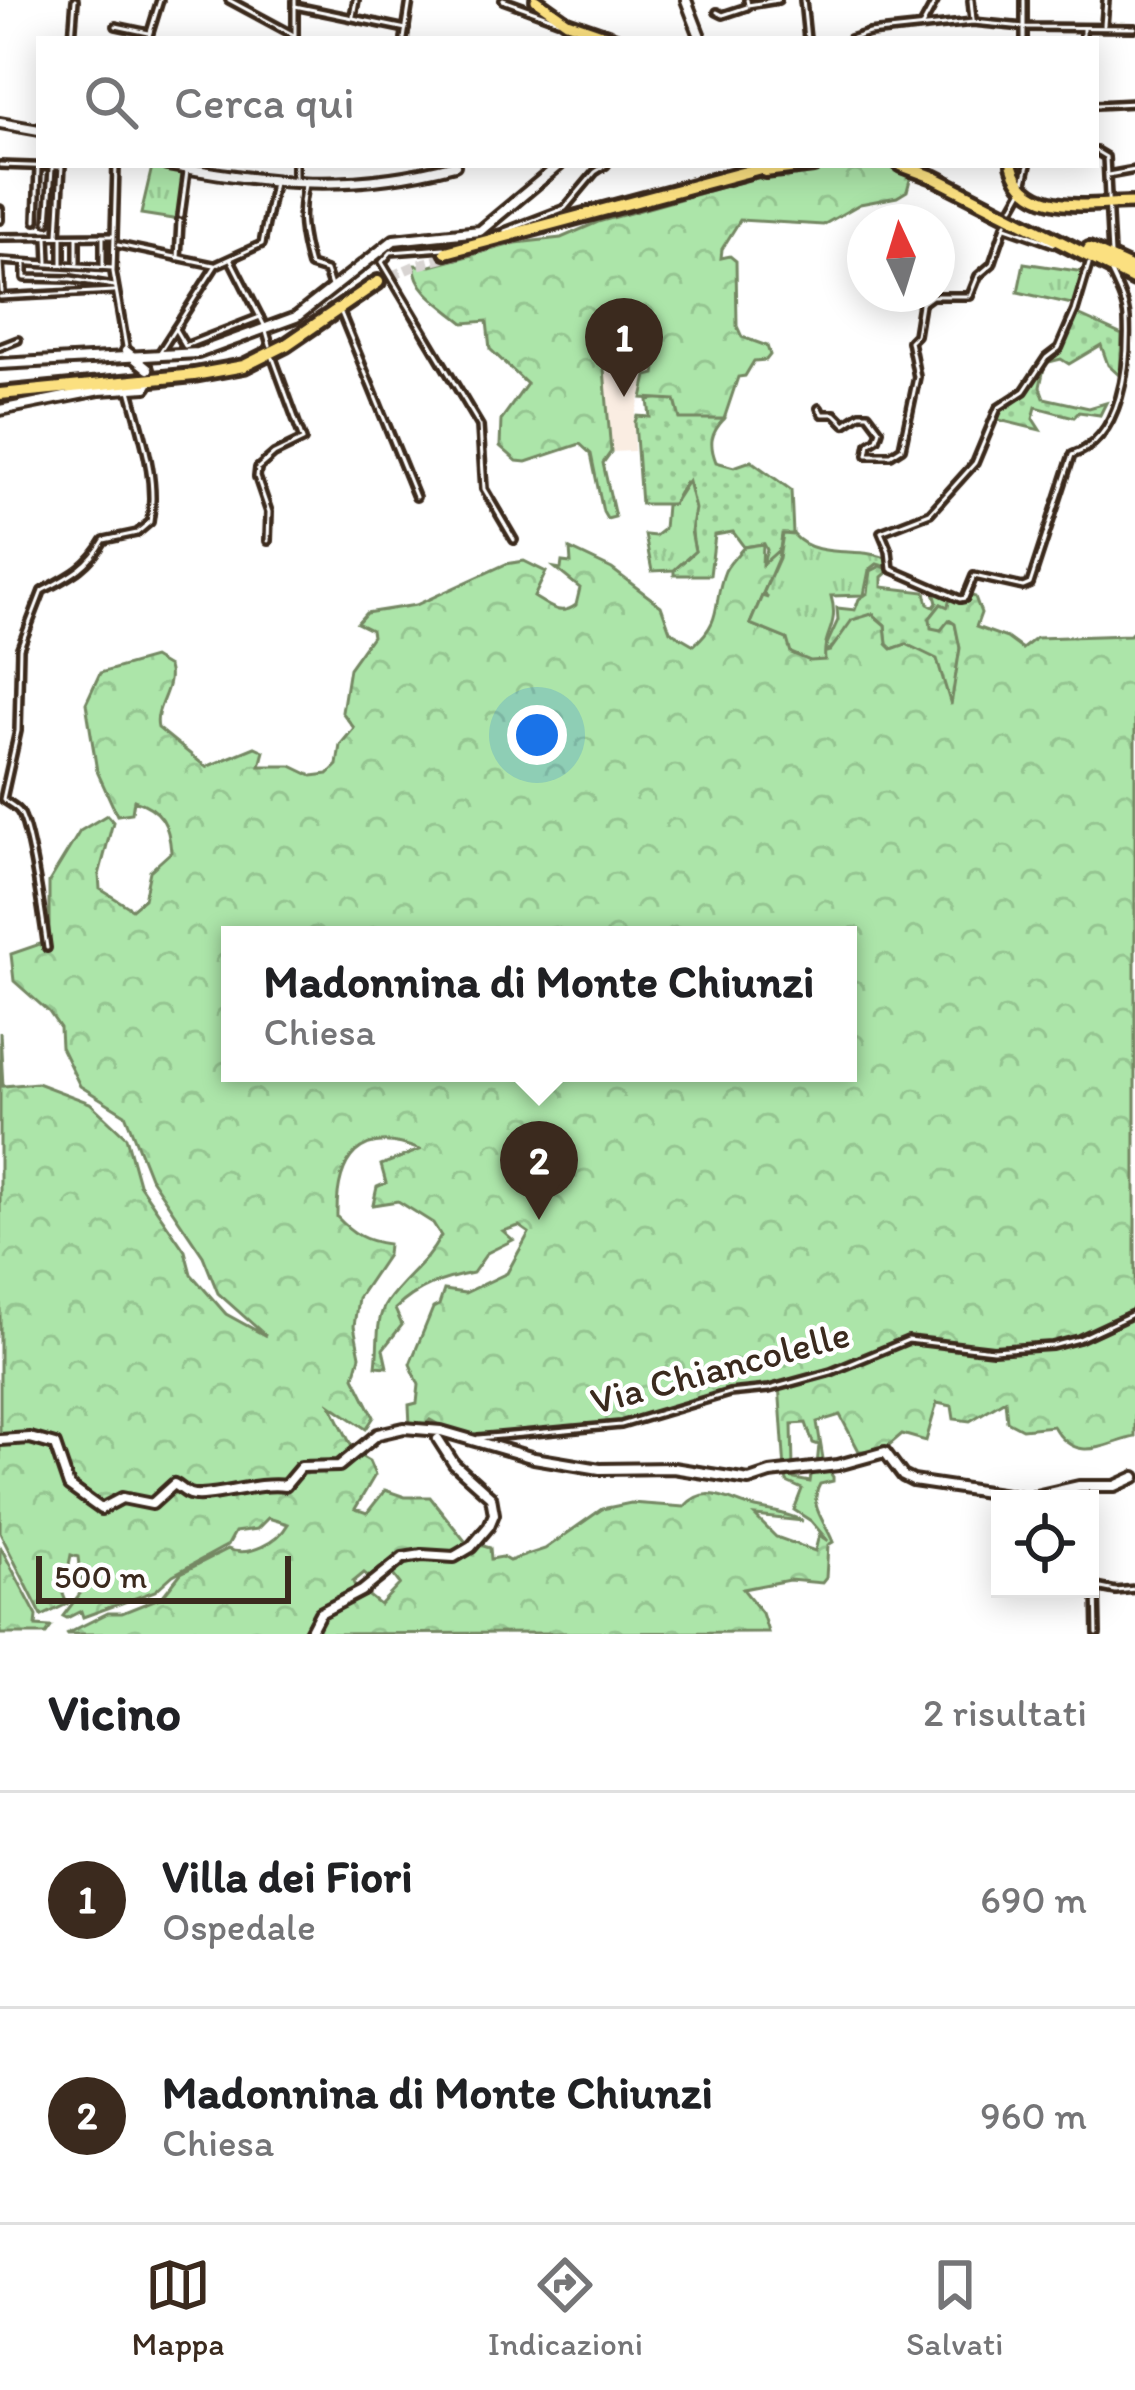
<!DOCTYPE html>
<html lang="it">
<head>
<meta charset="utf-8">
<style>
	:root { --surface:#fff; --page:#f2f2f2; --text:#202124; --muted:#757577; --line:#e0e0e0; --accent:#3b2a1e }
	body { margin:0; font-family:Itim,sans-serif; background:var(--page); color:var(--text) }
	.controls { position:absolute; right:36px; bottom:36px; display:grid; overflow:hidden; border-radius:0px; box-shadow:0 6px 30px #0003 }
	.controls button { width:108px; height:108px; display:grid; place-items:center; padding:0; border:0; border-bottom:3px solid var(--line); background:var(--surface); color:var(--text); font:60px sans-serif }
	.compass { position:absolute; left:847px; top:204px; width:108px; height:108px; border-radius:50%; background:var(--surface); box-shadow:0 6px 30px #0003; rotate:356deg }
	.scale { position:absolute; left:36px; bottom:30px; width:255px; box-sizing:border-box; padding-left:12px; border:6px solid #3b2a1e; border-top:0; font-size:33px; line-height:42px; white-space:nowrap; color:#3b2a1e; -webkit-text-stroke:9px #fff; paint-order:stroke }
	.you { position:absolute; left:537px; top:735px; width:42px; height:42px; margin:-30px; border:9px solid #fff; border-radius:50%; background:#1a73e8; box-shadow:0 0 0 18px #1a73e833 }
	.badge { display:grid; place-items:center; width:78px; height:78px; border-radius:50%; background:var(--accent); color:#fff; font-size:39px; font-weight:700 }
	.pin { position:absolute; translate:-50% -99px; filter:drop-shadow(0 3px 6px #0008) }
	.pin::after { content:''; position:absolute; top:63px; width:42px; height:36px; background:inherit; clip-path:polygon(0 0,100% 0,50% 100%) }
	.popup { position:absolute; left:221px; top:926px; width:636px; height:156px; box-sizing:border-box; display:grid; place-content:center; border-radius:0px; background:var(--surface); filter:drop-shadow(0 3px 9px #0005); font-size:39px; white-space:nowrap; color:var(--muted) }
	.popup b { font-size:45px; color:var(--text) }
	.popup::after { content:''; position:absolute; left:50%; top:100%; margin-left:-24px; border:24px solid transparent; border-top-color:var(--surface) }
	.list { margin:0; padding:0; list-style:none }
	h2 { display:flex; justify-content:space-between; align-items:center; height:156px; margin:0; padding:0 48px; font-size:51px }
	h2 small { font-size:39px; font-weight:400; color:var(--muted) }
	.list li { display:grid; grid-template-columns:78px 1fr auto; gap:36px; align-items:center; box-sizing:border-box; height:216px; padding:0 48px; border-top:3px solid var(--line) }
	.list b { display:block; font-size:45px; white-space:nowrap }
	.list p { margin:0; font-size:39px; white-space:nowrap; color:var(--muted) }
	.list em { font-size:39px; font-style:normal; color:var(--muted) }
	.icon { flex:none; width:66px; height:66px; fill:none; stroke:currentColor; stroke-width:2; stroke-linecap:round; stroke-linejoin:round }
	.map { position:relative; flex:none; width:1135px; height:1634px; overflow:hidden }
	.search { position:absolute; background:var(--surface); box-shadow:0 6px 30px #0003; left:36px; right:36px; top:36px; height:132px; display:flex; align-items:center; gap:30px; box-sizing:border-box; padding:0 42px; border-radius:0px; color:var(--muted); font-size:45px }
	.sheet { height:588px; background:var(--surface) }
	nav { display:flex; justify-content:space-around; align-items:center; box-sizing:border-box; height:168px; border-top:3px solid var(--line); background:var(--surface); font-size:33px; color:var(--muted) }
	nav a { display:grid; justify-items:center; gap:6px }
	nav .on { color:var(--accent) }
	.map>svg:first-child { display:block }
</style>
</head>
<body>
<div class="map">
<svg width="1135" height="1634" viewBox="0 0 1135 1634">
	<defs>
		<pattern id="grass-dots" width="8" height="8" patternUnits="userSpaceOnUse" patternTransform="scale(3)"><rect width="8" height="8" fill="#ace5a9"/><path d="M2 2h.1M6 6h.1" fill="none" stroke="#95c591" stroke-width="1.8" stroke-linecap="round"/></pattern>
		<pattern id="forest-crowns" width="20" height="18" patternUnits="userSpaceOnUse" patternTransform="scale(3)"><rect width="20" height="18" fill="#ace5a9"/><path d="M2 6a3 3 0 1 1 6 0M12 15a3 3 0 1 1 6 0" fill="none" stroke="#95c591"/></pattern>
		<pattern id="park-tufts" width="24" height="20" patternUnits="userSpaceOnUse" patternTransform="scale(3)"><rect width="24" height="20" fill="#ace5a9"/><path d="M3 7l-1-3M5 7V3M7 7l1-3M15 17l-1-3M17 17v-4M19 17l1-3" fill="none" stroke="#95c591"/></pattern>
	</defs>
	<rect width="100%" height="100%" fill="#fff"/>
	<filter id="ink" filterUnits="userSpaceOnUse"><feTurbulence type="fractalNoise" baseFrequency=".00833" numOctaves="2"/><feDisplacementMap in="SourceGraphic" scale="24" xChannelSelector="R" yChannelSelector="G"/><feConvolveMatrix kernelMatrix="1 2 1 2 8 2 1 2 1" color-interpolation-filters="sRGB"/></filter>
	<g filter="url(#ink)">
		<polygon fill="#faede2" points="652,345 659,350 655,375 646,377 634,419 634,451 611,452 602,357 635,355 639,346"/>
		<g fill="url(#grass-dots)" stroke="#748864" stroke-width="3">
			<polygon points="1076,314 1122,335 1120,376 1108,365 1101,345 1069,364 1061,359 1049,362 1060,351"/>
			<polygon points="1045,363 1040,387 1044,398 1089,408 1106,403 1100,415 1079,412 1074,417 1036,407 1033,419 1040,430 995,419 1000,409 1027,391"/>
			<path d="M660 398 675 400 680 418 724 419C710 434 709 444 716 462L734 467 751 461 791 490 793 534H782L780 549 762 566 767 550 764 544 744 547 733 532 715 535 710 575H674V570L695 551C688 528 696 508 689 482H685L673 504H641L635 422 637 416 650 417 648 400Z"/>
			<path d="M881 566 890 570 882 577V587L925 592 928 604 934 607 937 603 933 588 950 597 949 608 941 604 930 618 955 623 960 648 951 710 907 644 892 649 887 645 885 625 873 614C840 624 845 642 823 653L838 620 837 608 855 610 859 599 868 593 871 571Z"/>
		</g>
		<g fill="url(#forest-crowns)" stroke="#748864" stroke-width="3" fill-rule="evenodd">
			<path d="M849 165H885L912 172 907 191 897 197 860 204 823 225 740 220 722 249 721 258 730 256 736 261 737 326 742 337 767 346 770 355 766 360 754 361 745 376 738 377 724 419H680L675 400 642 398 647 376 655 374 659 351 656 346H639L636 355 603 357 611 452 603 463 615 517 607 519 603 512 591 454 580 444 526 462 517 461 500 446 501 420 527 384 490 349 487 321 464 323C445 307 414 290 415 265L431 266 516 243 561 238 598 222 751 179Z"/>
			<path d="M763 544 762 565 780 549 778 558 750 624 823 653 830 651 852 620 872 614 885 625 887 644 892 649 906 644 937 659 951 705 960 648 955 624 949 620 941 630 931 628 930 618 941 604 948 607 950 597 960 601 969 595 975 597 981 613 976 627 1007 638 1022 649 1036 638 1130 635 1135 629V1437C1104 1444 1076 1465 1053 1426L1022 1429 1007 1421 1005 1400 970 1421 954 1419 952 1406 937 1403 926 1441 902 1434 882 1451H859L840 1415 817 1422 824 1465 817 1466 819 1445 813 1443 806 1423 792 1424 793 1469 785 1470 779 1384 728 1392 621 1423 575 1430 475 1437 455 1434 430 1420 424 1427 410 1425 409 1405 417 1403 419 1385 410 1364 433 1308 439 1305 444 1290 465 1293 507 1273 529 1233 519 1226 503 1231 513 1240 487 1253 473 1273C442 1279 418 1287 395 1309L402 1325 383 1349 387 1367 376 1366C379 1345 375 1319 387 1302 406 1275 424 1267 441 1236L433 1223 398 1201 373 1205 377 1187 386 1183 381 1165 420 1150C359 1125 336 1159 337 1217 353 1234 365 1241 388 1244L387 1255 358 1298 354 1326 360 1356 354 1377 374 1417 366 1429 331 1405 355 1453 369 1461 375 1475 355 1509 367 1513 385 1490 405 1497H430L469 1546 444 1554 402 1556 372 1579 364 1573 353 1582 357 1590 318 1611 303 1634H66L108 1613H122L162 1597 181 1573 228 1549C248 1558 278 1542 288 1524L268 1518 257 1529 235 1532 228 1545 173 1575 155 1591 83 1617 81 1611 67 1618 63 1616 82 1591 78 1557 71 1555 63 1594 67 1604 42 1616 0 1533V1032L3 1086 37 1083 90 1103 126 1137 139 1184 185 1251 191 1274 226 1314 266 1336 218 1293 203 1256 150 1177 125 1114 80 1086 61 1047 60 1028 49 1012 14 981 11 954 49 941V882L80 831 107 815 113 822 99 875 100 889 132 909 144 899 150 871 171 852C169 824 162 809 134 800L132 813 117 815 97 771 86 703 100 673 153 658 168 667C175 689 153 707 158 728L206 767 255 747 264 751 260 766H291L312 776 328 774 337 765 340 745 354 728 342 712 349 668 372 636 371 630 357 623 366 613 416 605 506 564 524 561 546 572 534 597C549 606 560 617 576 605L580 588 555 568 561 569 562 562 571 563 570 549 612 569 661 606 670 631 694 645C724 619 712 603 725 571 729 563 738 554 744 547ZM230 935H848V1073H230Z"/>
			<path d="M812 1469 828 1470 833 1477V1481L820 1484C808 1507 824 1519 833 1542L828 1545 826 1578 822 1583 789 1580 743 1589 762 1613 768 1632 314 1634 327 1613 364 1592 380 1605 400 1584 390 1571C419 1553 453 1568 480 1545L490 1548 491 1559 502 1557 509 1561 545 1549 602 1509 631 1503 684 1507C706 1481 732 1503 756 1508 772 1511 788 1514 803 1521L755 1516 776 1537 815 1551 819 1535 828 1541 811 1521 794 1510 802 1489 787 1482 786 1476 791 1474 794 1479 810 1482Z"/>
			<polygon points="0,1546 37,1616 36,1626 51,1627 46,1634 0,1634"/>
		</g>
		<g fill="url(#park-tufts)" stroke="#748864" stroke-width="3">
			<polygon points="152,167 184,173 179,220 141,214"/>
			<polygon points="1024,263 1084,272 1076,305 1018,292"/>
			<polygon points="688,481 695,509 691,531 695,551 674,570 652,571 645,535 655,536 664,529 666,505 673,504"/>
			<path d="M783 534 794 535C817 561 862 545 890 560V568L877 564 869 570 864 595 831 596C840 627 822 633 825 660L810 661 791 653 787 639 750 624 762 596 768 598 763 594 779 558Z"/>
		</g>
		<g fill="none" stroke-linecap="round" stroke-linejoin="round">
			<polyline stroke="#d8d4d2" stroke-width="10" stroke-dasharray="10 5" stroke-linecap="butt" points="378,282 417,265 571,224"/>
			<defs>
				<g id="street">
					<polyline points="229,0 294,35"/>
					<polyline points="503,0 558,20"/>
					<polyline points="747,0 748,5 778,0"/>
					<polyline points="803,0 807,39"/>
					<polyline points="971,0 973,20"/>
					<polyline points="1024,0 1024,39"/>
					<polyline points="295,6 406,29"/>
					<polyline points="717,12 723,15 747,7"/>
					<polyline points="353,16 356,0"/>
					<polyline points="1104,25 1106,0"/>
					<polyline points="116,26 149,33"/>
					<polyline points="922,26 936,0"/>
					<polyline points="1083,28 1083,39"/>
					<polyline points="72,39 75,0"/>
					<polyline points="148,39 160,0"/>
					<polyline points="295,39 295,0"/>
					<polyline points="404,39 410,0"/>
					<polyline points="850,39 869,33 973,22 1024,27 1135,28"/>
					<polyline points="1096,105 1135,103"/>
					<polyline points="1096,151 1106,157 1111,255"/>
					<polyline points="0,165 60,167"/>
					<polyline points="116,165 113,272 126,347"/>
					<polyline points="1108,175 1135,170"/>
					<polyline points="295,181 295,165"/>
					<polyline points="1024,182 1028,165"/>
					<path d="M305 185C298 215 302 237 310 266L326 271 331 286"/>
					<polyline points="1013,207 1022,191"/>
					<polyline points="0,209 0,220"/>
					<polyline points="181,216 187,171"/>
					<polyline points="36,221 38,168"/>
					<polyline points="48,222 52,169"/>
					<polyline points="1006,227 1054,244"/>
					<polyline points="505,231 565,208 595,172 606,165"/>
					<polyline points="58,235 62,165"/>
					<polyline points="0,237 112,236"/>
					<polyline points="47,237 48,262"/>
					<polyline points="77,237 77,263"/>
					<polyline points="62,238 62,264"/>
					<polyline points="103,238 103,265"/>
					<polyline points="118,245 214,265"/>
					<polyline points="444,248 391,252 382,262 480,426 484,489 514,540"/>
					<polyline points="178,258 180,221"/>
					<polyline points="231,260 265,327 270,345"/>
					<polyline points="0,261 112,268"/>
					<polyline points="0,263 2,292"/>
					<path d="M1089 264 1075 311 1059 348 1046 358 1024 391 998 408 975 463 930 513 881 532 889 551 891 569 960 599 965 598 974 576 1023 587 1030 584 1072 455C1122 439 1129 363 1127 319 1126 303 1118 288 1111 273"/>
					<polyline points="25,265 25,278 71,279 114,286"/>
					<polyline points="0,297 114,291"/>
					<polyline points="341,313 416,497"/>
					<polyline points="175,329 185,346 260,317"/>
					<polyline points="0,347 18,340"/>
					<polyline points="160,352 216,265 262,244 274,183"/>
					<polyline points="819,408 822,414 835,414 845,424 860,414 868,414 880,430 877,439 869,444 867,455 891,455 902,448 917,377 910,341 916,335 921,304 932,296 970,296 978,276 992,264 1006,223"/>
					<polyline points="268,541 269,512 257,477 258,468 274,454 303,440 273,358"/>
					<path d="M47 948C44 926 30 824 19 811 15 806 8 803 3 799L18 731 20 648 42 591C70 576 88 568 104 540L137 533 150 522C158 478 141 432 130 390"/>
					<polyline points="478,1438 621,1425 729,1393 769,1389 831,1372 908,1340 993,1350 1052,1346 1079,1339 1135,1313"/>
					<polyline points="1097,1634 1096,1587 1116,1591 1135,1589"/>
				</g>
				<g id="secondary">
					<polyline points="686,0 701,39"/>
					<polyline points="0,123 39,130"/>
					<path d="M167 165C273 184 349 193 455 165"/>
					<polyline points="126,351 148,369"/>
					<polyline points="0,364 198,353 296,317 394,240 480,231 559,165"/>
					<polyline points="0,410 100,390 146,387 149,382"/>
					<path d="M0 1440 30 1438 55 1445 69 1486 101 1509 122 1498 152 1504 174 1484C180 1487 184 1492 190 1494 206 1500 259 1481 285 1486L301 1467 339 1466 378 1434 404 1428 441 1431 534 1458 600 1469 673 1468 749 1480 770 1473 838 1465 885 1452 903 1476 913 1481 1027 1498 1079 1486H1115L1135 1477"/>
					<polyline points="309,1634 320,1613 362,1591 403,1558 422,1555 454,1557 471,1547 489,1526 494,1514 491,1497 454,1464 438,1439"/>
				</g>
				<g id="primary">
					<polyline points="536,0 567,22 616,39"/>
					<path d="M1012 165C1026 218 1090 203 1135 203"/>
				</g>
				<g id="highway">
					<polyline points="901,165 933,177 1135,280"/>
					<polyline points="765,171 813,165"/>
					<polyline points="1089,249 1135,270"/>
					<polyline points="446,252 772,165"/>
					<polyline points="0,394 194,375 244,366 286,345 378,282"/>
				</g>
			</defs>
			<use href="#street" stroke="#3b2a1e" stroke-width="12"/>
			<use href="#secondary" stroke="#3b2a1e" stroke-width="16"/>
			<use href="#primary" stroke="#3b2a1e" stroke-width="18"/>
			<use href="#highway" stroke="#3b2a1e" stroke-width="20"/>
			<use href="#street" stroke="#fff" stroke-width="3"/>
			<use href="#secondary" stroke="#fff" stroke-width="8"/>
			<use href="#primary" stroke="#fbe080" stroke-width="9"/>
			<use href="#highway" stroke="#fbe080" stroke-width="10"/>
		</g>
	</g>
	<g text-anchor="middle" dominant-baseline="central" stroke-width="9" stroke-linejoin="round" paint-order="stroke">
		<g font-size="39" fill="#3b2a1e" stroke="#fff">
			<text transform="translate(720 1367) rotate(-15)">Via Chiancolelle</text>
		</g>
	</g>
</svg>
<div class="controls">
<button><svg class="icon" aria-label="locate" viewBox="0 0 24 24"><circle cx="12" cy="12" r="6"/><path d="M12 2v4M12 18v4M2 12h4M18 12h4"/></svg></button>
</div>
<svg class="compass" viewBox="-18 -18 36 36"><path d="M0-13l5 13h-10z" fill="#e53935"/><path d="M0 13l5-13h-10z" fill="#757577"/></svg>
<div class="scale">500 m</div>
<div class="you"></div>
<div class="pin badge" style="left:624px;top:397px">1</div>
<div class="pin badge" style="left:539px;top:1220px">2</div>
<div class="popup"><b>Madonnina di Monte Chiunzi</b>Chiesa</div>
<div class="search"><svg class="icon" aria-label="search" viewBox="0 0 24 24"><circle cx="10" cy="10" r="6"/><path d="M15 15l6 6"/></svg>Cerca qui</div>
</div>
<section class="sheet">
<h2>Vicino<small>2 risultati</small></h2>
<ul class="list">
<li><span class="badge">1</span><div><b>Villa dei Fiori</b><p>Ospedale</p></div><em>690 m</em></li>
<li><span class="badge">2</span><div><b>Madonnina di Monte Chiunzi</b><p>Chiesa</p></div><em>960 m</em></li>
</ul>
</section>
<nav>
<a class="on"><svg class="icon" aria-label="map" viewBox="0 0 24 24"><path d="M3 6l6-2 6 2 6-2v14l-6 2-6-2-6 2zM9 4v14M15 6v14"/></svg>Mappa</a>
<a><svg class="icon" aria-label="directions" viewBox="0 0 24 24"><path d="M12 3l9 9-9 9-9-9zM9 14v-3h6M13 9l2 2-2 2"/></svg>Indicazioni</a>
<a><svg class="icon" aria-label="saved" viewBox="0 0 24 24"><path d="M7 4h10v16l-5-4-5 4z"/></svg>Salvati</a>
</nav>
</body>
</html>
